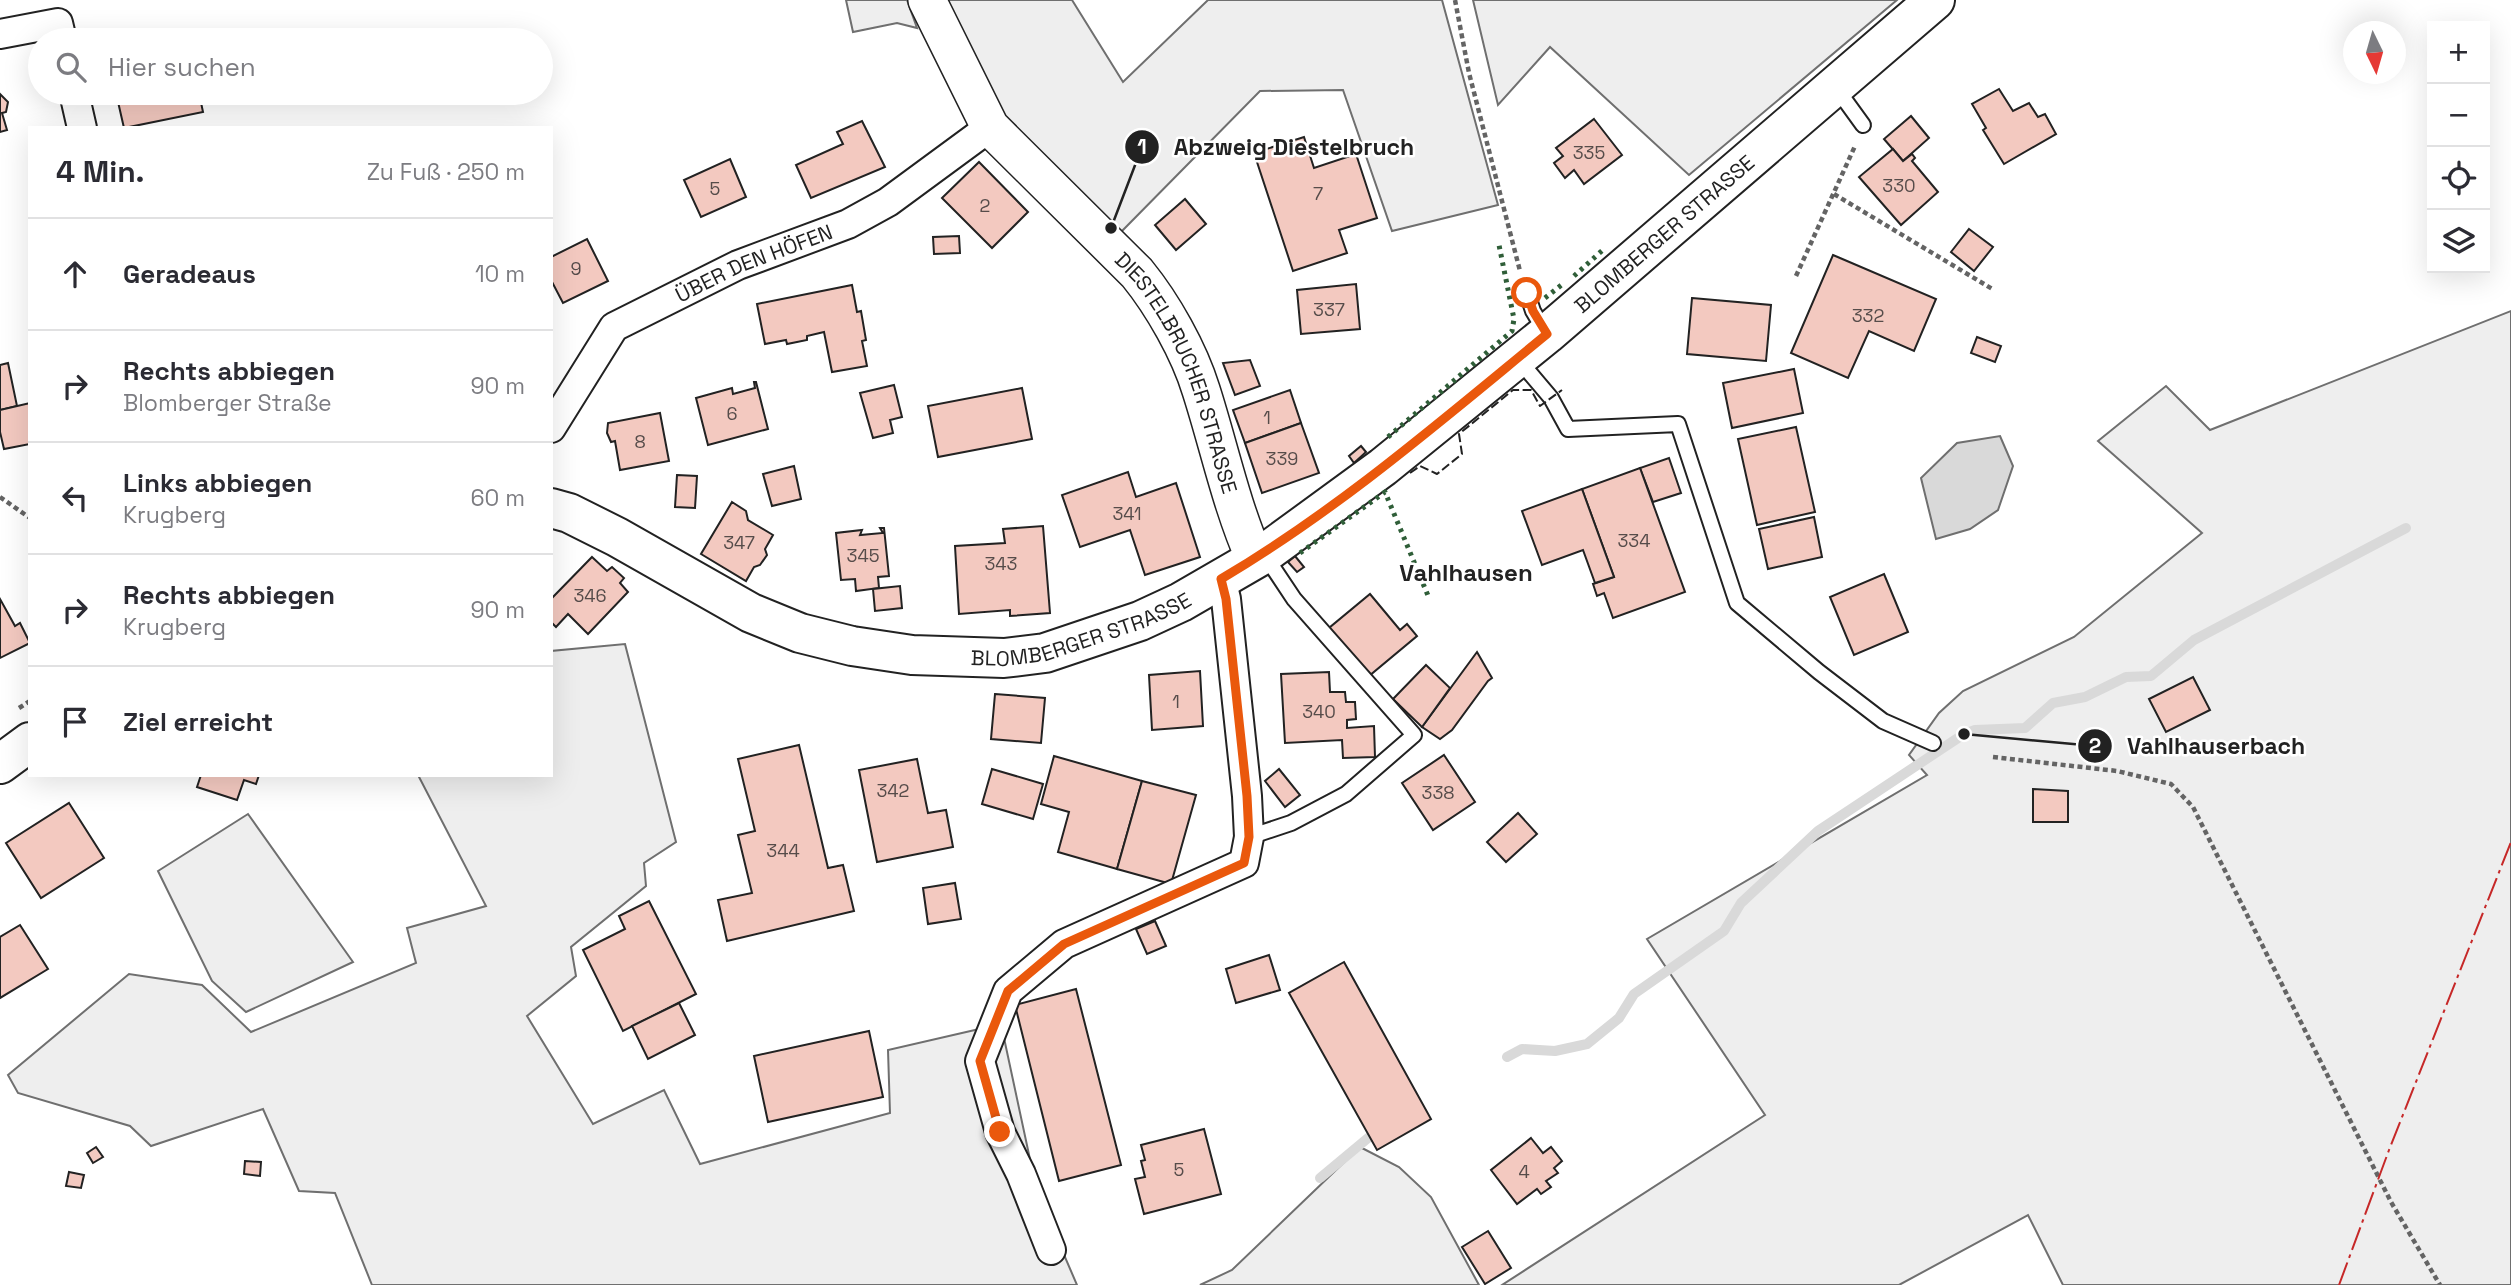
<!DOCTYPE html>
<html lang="de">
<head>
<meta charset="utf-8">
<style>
	:root { --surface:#fff; --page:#f2f2f3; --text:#2b2b33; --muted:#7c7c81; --line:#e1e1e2 }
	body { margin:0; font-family:"Space Grotesk",sans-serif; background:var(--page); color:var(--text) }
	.controls { position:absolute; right:21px; top:21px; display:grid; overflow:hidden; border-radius:0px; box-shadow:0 7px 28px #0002 }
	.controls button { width:63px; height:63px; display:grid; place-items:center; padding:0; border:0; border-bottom:2px solid var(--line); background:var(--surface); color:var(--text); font:35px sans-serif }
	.compass { position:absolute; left:2343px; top:21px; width:63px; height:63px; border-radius:50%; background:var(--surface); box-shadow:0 7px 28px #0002; rotate:175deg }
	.stop { position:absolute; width:21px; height:21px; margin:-16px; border:5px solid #ea580c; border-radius:50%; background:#fff }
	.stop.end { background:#ea580c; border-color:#fff; box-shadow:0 2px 7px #0008 }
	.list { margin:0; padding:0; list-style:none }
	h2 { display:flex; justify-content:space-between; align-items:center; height:91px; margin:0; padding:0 28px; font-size:30px }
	h2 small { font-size:23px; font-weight:400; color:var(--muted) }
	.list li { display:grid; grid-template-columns:46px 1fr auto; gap:21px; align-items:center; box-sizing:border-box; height:112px; padding:0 28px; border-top:2px solid var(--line) }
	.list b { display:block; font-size:26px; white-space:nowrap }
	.list p { margin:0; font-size:23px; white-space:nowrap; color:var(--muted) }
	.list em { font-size:23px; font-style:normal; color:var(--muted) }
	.icon { flex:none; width:38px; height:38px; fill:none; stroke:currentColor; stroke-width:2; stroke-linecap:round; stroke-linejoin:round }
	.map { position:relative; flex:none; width:2511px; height:1285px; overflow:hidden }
	.search { position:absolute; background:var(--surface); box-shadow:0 7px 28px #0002; left:28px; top:28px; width:525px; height:77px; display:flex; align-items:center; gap:18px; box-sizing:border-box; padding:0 24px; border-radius:38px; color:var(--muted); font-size:26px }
	.panel { position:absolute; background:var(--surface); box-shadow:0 7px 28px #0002; left:28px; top:126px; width:525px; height:651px; border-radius:0px }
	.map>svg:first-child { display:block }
</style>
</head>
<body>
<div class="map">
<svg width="2511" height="1285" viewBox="0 0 2511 1285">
	<rect width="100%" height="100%" fill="#fff"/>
	<g fill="#eee" stroke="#6f6f6f" stroke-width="2">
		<polygon points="846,0 907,0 917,28 897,23 853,32"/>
		<polygon points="944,0 1072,0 1123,82 1208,0 1442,0 1498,205 1392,231 1343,90 1260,91 1121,232 994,107"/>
		<polygon points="1473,0 1897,0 1689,175 1550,47 1498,105"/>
		<polygon points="2511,311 2511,1285 2063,1285 2028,1215 1899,1285 1502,1285 1765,1115 1647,939 1927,775 1909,755 1939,713 1963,691 2074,637 2202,533 2098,441 2166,386 2210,430"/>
		<polygon points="625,644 676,842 644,863 646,886 571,947 576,976 527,1016 593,1124 664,1090 700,1164 890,1113 888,1050 1001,1024 1037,1192 1077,1285 372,1285 335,1193 299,1191 263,1109 151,1146 130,1126 18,1093 8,1075 129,974 202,985 251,1032 416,963 407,928 486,906 418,775 551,775 551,651"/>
		<polygon points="248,814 353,962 246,1012 212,981 158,871"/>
		<polygon points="1360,1147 1399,1167 1431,1197 1479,1285 1200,1285 1232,1270"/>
	</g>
	<polygon fill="#d9d9d9" stroke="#6f6f6f" stroke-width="2" points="2000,436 2013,466 1998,510 1970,529 1936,539 1921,478 1957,443"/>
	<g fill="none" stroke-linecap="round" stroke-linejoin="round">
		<g stroke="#d9d9d9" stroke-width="10">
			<polyline points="1507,1057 1522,1049 1555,1051 1587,1044 1619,1018 1634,994 1724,931 1741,903 1818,831 1964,734 1975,730 2025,728 2053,703 2085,697 2126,677 2151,676 2194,640 2406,528"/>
			<polyline points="1320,1178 1368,1138"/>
		</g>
	</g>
	<g fill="#f3c9c0" stroke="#222" stroke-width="2">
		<polygon points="1999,89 2013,111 2029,103 2038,117 2045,114 2056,134 2004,164 1983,130 1986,128 1972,104"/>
		<polygon points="116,93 199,93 203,112 124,128"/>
		<polygon points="0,94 8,102 6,112 2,113 7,130 0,132"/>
		<polygon points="1911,116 1929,138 1903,161 1884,139"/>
		<polygon points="1594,119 1622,155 1584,184 1574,170 1565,178 1554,163 1563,156 1556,148"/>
		<polygon points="862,121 885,167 811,198 796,165 843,144 837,132"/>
		<polygon points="1304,137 1314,168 1356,154 1377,218 1339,230 1347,253 1293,271 1254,153"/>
		<polygon points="1893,149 1903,161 1912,154 1915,158 1912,161 1938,192 1901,225 1859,177"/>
		<polygon points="730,159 746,197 701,217 684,180"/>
		<polygon points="979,162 1028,212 992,248 942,198"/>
		<polygon points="1185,199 1206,224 1176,250 1155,225"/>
		<polygon points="1969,229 1993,247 1974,271 1951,252"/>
		<polygon points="959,236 960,253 934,254 933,237"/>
		<polygon points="587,239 608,281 563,303 551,280 551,257"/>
		<polygon points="1833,255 1936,299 1914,351 1869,331 1848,378 1791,353"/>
		<polygon points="1356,284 1360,329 1301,334 1297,290"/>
		<polygon points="852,285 857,312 861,311 866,340 862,341 867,366 832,372 824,332 807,336 807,340 787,344 786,340 765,344 757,304"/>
		<polygon points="1692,298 1771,305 1766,361 1687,354"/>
		<polygon points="1977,337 2001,346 1995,362 1971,353"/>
		<polygon points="1250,360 1260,386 1235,395 1223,363"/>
		<polygon points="8,363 17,406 0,410 0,365"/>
		<polygon points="1794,369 1803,413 1732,428 1723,383"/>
		<polygon points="754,382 756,382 768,429 708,445 696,398 732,388 733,394 755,388"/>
		<polygon points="894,385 902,417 890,420 893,433 873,438 860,393"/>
		<polygon points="1022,388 1032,439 938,457 928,406"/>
		<polygon points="1290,390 1301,423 1245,443 1233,410"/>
		<polygon points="30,403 30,444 4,449 0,432 0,410"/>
		<polygon points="660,413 669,461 620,470 615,441 611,442 607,433 608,423"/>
		<polygon points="1301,423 1319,473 1262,493 1245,443"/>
		<polygon points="1796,427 1815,512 1757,525 1738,439"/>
		<polygon points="1361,446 1366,452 1354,463 1349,456"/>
		<polygon points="1669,458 1681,493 1653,502 1640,468"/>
		<polygon points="794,466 801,499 772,506 763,474"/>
		<polygon points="1640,468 1685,592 1613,618 1604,593 1597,596 1593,584 1614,577 1582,489"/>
		<polygon points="1128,472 1136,497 1176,483 1200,557 1145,575 1130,530 1080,547 1062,495"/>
		<polygon points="677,475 697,476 695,508 675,507"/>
		<polygon points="1582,489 1614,577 1595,583 1583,550 1542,565 1522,511"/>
		<polygon points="732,502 746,511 748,520 773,535 765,549 767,555 760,565 754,567 746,581 701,554"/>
		<polygon points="1814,517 1822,557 1768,569 1759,529"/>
		<polygon points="1043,526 1050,613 1010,616 1010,610 959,614 955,546 1005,543 1003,529"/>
		<polygon points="880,528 884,528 889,576 878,577 879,588 856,591 855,579 841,580 836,533 862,530 860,535 883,533"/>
		<polygon points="1295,556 1304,567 1297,572 1288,562"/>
		<polygon points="592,557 607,571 612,567 624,578 620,583 628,592 588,634 568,614 556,627 551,622 552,598"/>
		<polygon points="1884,574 1908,632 1854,655 1830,597"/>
		<polygon points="900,586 902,608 875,611 873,589"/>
		<polygon points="1370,594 1400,630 1407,624 1417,636 1369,676 1329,628"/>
		<polygon points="0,599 15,626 20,623 30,643 0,658"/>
		<polygon points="1477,652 1492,678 1488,681 1452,730 1440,739 1422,727"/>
		<polygon points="1426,665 1450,688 1422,727 1393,699"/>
		<polygon points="1200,671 1203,726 1152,730 1149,675"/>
		<polygon points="1329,672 1330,692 1345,692 1346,702 1355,702 1356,719 1347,720 1347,728 1374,726 1375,757 1343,758 1342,740 1285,743 1281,674"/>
		<polygon points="2193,677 2210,710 2166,732 2149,699"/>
		<polygon points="995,694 1045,698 1041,743 991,739"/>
		<polygon points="799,745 828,868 843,865 854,911 727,941 718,900 752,893 738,835 755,831 738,759"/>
		<polygon points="1444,755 1475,802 1433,830 1402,783"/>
		<polygon points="1054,756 1142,781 1117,869 1058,852 1069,812 1041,804"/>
		<polygon points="917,759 928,813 946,810 953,847 877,862 859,770"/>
		<polygon points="992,769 1043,784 1033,819 982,804"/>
		<polygon points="1279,769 1300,795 1285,807 1265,781"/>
		<polygon points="201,775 259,775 256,784 244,780 237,800 197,787"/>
		<polygon points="1142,781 1196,795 1171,884 1117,869"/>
		<polygon points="2033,789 2068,791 2068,822 2033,822"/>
		<polygon points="69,803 104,858 41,898 6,843"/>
		<polygon points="1518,813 1537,834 1506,862 1487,842"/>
		<polygon points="955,883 961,919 928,924 923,888"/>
		<polygon points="649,901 696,994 623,1031 583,950 625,929 619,916"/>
		<polygon points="1155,921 1166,946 1147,954 1136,929"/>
		<polygon points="20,925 48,969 0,998 0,937"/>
		<polygon points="1269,955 1280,990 1236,1003 1226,969"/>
		<polygon points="1344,962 1431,1119 1377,1150 1289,993"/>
		<polygon points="1076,989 1121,1165 1059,1181 1015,1005"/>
		<polygon points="679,1003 695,1035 648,1059 632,1026"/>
		<polygon points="869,1031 883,1097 768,1122 754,1056"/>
		<polygon points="1204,1129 1221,1194 1144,1214 1135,1179 1145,1177 1141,1161 1145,1160 1141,1145"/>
		<polygon points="1531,1138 1543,1153 1551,1147 1562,1161 1554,1168 1558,1173 1546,1181 1551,1187 1541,1194 1537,1189 1517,1204 1491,1170"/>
		<polygon points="96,1147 103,1157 93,1163 87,1153"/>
		<polygon points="245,1161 261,1162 260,1176 244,1174"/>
		<polygon points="69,1172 84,1175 81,1188 66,1186"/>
		<polygon points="1488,1231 1511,1268 1485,1284 1462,1247"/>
	</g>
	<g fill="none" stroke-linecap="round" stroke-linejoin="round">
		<defs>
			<g id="service">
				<polyline points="1835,91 1842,96 1863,125"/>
				<polyline points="1527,293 1533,311 1546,333"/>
				<polyline points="1518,359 1551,398 1568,429 1678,424 1737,603 1819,672 1883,721 1933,743"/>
				<polyline points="1249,837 1291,823 1346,794 1414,735 1294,599 1264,554"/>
			</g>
			<g id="minor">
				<polyline points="0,34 58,23 62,40"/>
				<polyline points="74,93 82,128"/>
				<path id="s1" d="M551 428 614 327 738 265 848 224 888 202 990 127"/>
				<polyline points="1051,1250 1021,1174 1000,1132 980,1061 1008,991 1064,944 1244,863 1249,837 1247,796 1226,599 1221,579"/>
			</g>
			<g id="tertiary">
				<path id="s2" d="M927 0 990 127 1137 273C1163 305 1189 351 1201 390 1219 446 1231 505 1255 559"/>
			</g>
			<g id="secondary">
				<path id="s3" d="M551 508 569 513 617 537 751 613 800 633 852 646 912 655 1004 658 1045 653 1140 621 1181 602 1264 554 1383 467 1547 334 1935 0"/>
				<polyline points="0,764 30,742"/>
			</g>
		</defs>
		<use href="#service" stroke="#222" stroke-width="18"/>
		<use href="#minor" stroke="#222" stroke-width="32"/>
		<use href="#tertiary" stroke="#222" stroke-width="40"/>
		<use href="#secondary" stroke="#222" stroke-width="42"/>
		<g stroke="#646464" stroke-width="4.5" stroke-dasharray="5 3.5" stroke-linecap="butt">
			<polyline points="1455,0 1469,73 1520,271"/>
			<polyline points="1834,194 1994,290"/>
			<polyline points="1796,276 1855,146"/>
			<polyline points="0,497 30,518"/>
			<polyline points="19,708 30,701"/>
			<polyline points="1993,757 2117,771 2171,784 2193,807 2391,1202 2440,1285"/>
		</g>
		<use href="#service" stroke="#fff" stroke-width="14"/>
		<use href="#minor" stroke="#fff" stroke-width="28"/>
		<use href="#tertiary" stroke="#fff" stroke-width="37"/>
		<use href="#secondary" stroke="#fff" stroke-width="38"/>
		<g stroke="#2f5e38" stroke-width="5" stroke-dasharray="3.5 5" stroke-linecap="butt">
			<polyline points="1574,276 1605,248"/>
			<polyline points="1545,298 1564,283"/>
			<polyline points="1388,437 1512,331 1514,319 1499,245"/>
			<polyline points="1300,553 1385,492 1429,598"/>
		</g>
		<polyline stroke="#222" stroke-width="2" stroke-dasharray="9 3.5" stroke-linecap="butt" points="1410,473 1420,466 1437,474 1462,454 1459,434 1513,390 1531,390 1540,406 1562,390"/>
		<polyline stroke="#c62828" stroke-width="2" stroke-dasharray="24 5 3.5 5" stroke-linecap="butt" points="2339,1285 2389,1150 2511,842"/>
	</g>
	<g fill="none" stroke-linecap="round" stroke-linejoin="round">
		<path stroke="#ea580c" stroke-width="9" d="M1000 1132 980 1061 1008 991 1064 944 1244 863 1249 837 1247 796 1226 599 1221 579C1338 510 1442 420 1547 334L1533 311 1527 293"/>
	</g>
	<g text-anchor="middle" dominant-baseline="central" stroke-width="5" stroke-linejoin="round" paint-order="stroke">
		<g font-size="18" fill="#564c4a">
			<text x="1589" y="152">335</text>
			<text x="1899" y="185">330</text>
			<text x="715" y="188">5</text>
			<text x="1318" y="193">7</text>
			<text x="985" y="205">2</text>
			<text x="576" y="268">9</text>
			<text x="1329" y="309">337</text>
			<text x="1868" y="315">332</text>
			<text x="732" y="413">6</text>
			<text x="1267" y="417">1</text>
			<text x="640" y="441">8</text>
			<text x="1282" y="458">339</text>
			<text x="1127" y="513">341</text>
			<text x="1634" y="540">334</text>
			<text x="739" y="542">347</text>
			<text x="863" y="555">345</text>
			<text x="1001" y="563">343</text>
			<text x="590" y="595">346</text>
			<text x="1176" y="701">1</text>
			<text x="1319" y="711">340</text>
			<text x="893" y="790">342</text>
			<text x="1438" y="792">338</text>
			<text x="783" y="850">344</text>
			<text x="1179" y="1169">5</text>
			<text x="1524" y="1171">4</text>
		</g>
		<g font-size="21" fill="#222" stroke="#fff">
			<text stroke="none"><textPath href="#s3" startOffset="1281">BLOMBERGER STRASSE</textPath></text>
			<text stroke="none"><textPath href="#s1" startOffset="273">ÜBER DEN HÖFEN</textPath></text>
			<text stroke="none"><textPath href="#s2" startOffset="457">DIESTELBRUCHER STRASSE</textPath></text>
			<text stroke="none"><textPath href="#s3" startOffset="567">BLOMBERGER STRASSE</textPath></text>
		</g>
		<g font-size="24" font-weight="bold" fill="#222" stroke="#fff">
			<text x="1466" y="572">Vahlhausen</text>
		</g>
	</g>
	<path fill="none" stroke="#222" stroke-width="2.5" d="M1111 228L1142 147M1964 734L2095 746"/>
	<g fill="#222" stroke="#fff" stroke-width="2.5">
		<circle cx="1111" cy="228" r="7"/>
		<circle cx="1964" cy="734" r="7"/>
		<circle cx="1142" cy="147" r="18"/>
		<circle cx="2095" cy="746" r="18"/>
	</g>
	<g font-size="21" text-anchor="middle" font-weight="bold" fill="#fff">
		<text x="1142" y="154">1</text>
		<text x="2095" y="753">2</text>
	</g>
	<g font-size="23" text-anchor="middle" font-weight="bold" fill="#222" stroke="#fff" stroke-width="5" stroke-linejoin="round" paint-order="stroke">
		<text x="1294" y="155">Abzweig Diestelbruch</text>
		<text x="2216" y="754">Vahlhauserbach</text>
	</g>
</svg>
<div class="controls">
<button>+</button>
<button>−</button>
<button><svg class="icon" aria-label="locate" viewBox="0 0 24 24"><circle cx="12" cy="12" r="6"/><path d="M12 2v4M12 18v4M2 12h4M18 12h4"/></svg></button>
<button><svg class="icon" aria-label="layers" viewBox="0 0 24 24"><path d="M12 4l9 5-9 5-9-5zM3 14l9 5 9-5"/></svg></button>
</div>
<svg class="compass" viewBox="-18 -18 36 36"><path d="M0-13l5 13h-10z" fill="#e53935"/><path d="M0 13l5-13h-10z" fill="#7c7c81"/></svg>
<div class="stop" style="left:1527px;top:293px"></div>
<div class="stop end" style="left:1000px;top:1132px"></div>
<div class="search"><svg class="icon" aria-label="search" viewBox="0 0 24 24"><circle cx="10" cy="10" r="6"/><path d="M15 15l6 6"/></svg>Hier suchen</div>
<section class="panel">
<h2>4 Min.<small>Zu Fuß · 250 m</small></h2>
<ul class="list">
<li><svg class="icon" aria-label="ahead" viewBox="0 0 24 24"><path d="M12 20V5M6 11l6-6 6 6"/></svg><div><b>Geradeaus</b></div><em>10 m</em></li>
<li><svg class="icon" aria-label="right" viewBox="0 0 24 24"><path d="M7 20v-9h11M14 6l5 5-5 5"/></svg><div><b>Rechts abbiegen</b><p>Blomberger Straße</p></div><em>90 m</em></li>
<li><svg class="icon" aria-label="left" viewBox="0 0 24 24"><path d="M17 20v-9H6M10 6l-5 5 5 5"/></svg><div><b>Links abbiegen</b><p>Krugberg</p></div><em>60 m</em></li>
<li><svg class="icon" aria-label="right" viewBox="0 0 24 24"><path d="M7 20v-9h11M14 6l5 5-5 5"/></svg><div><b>Rechts abbiegen</b><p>Krugberg</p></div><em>90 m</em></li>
<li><svg class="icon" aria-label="arrive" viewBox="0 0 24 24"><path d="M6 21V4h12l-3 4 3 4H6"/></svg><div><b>Ziel erreicht</b></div></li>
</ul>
</section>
</div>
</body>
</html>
